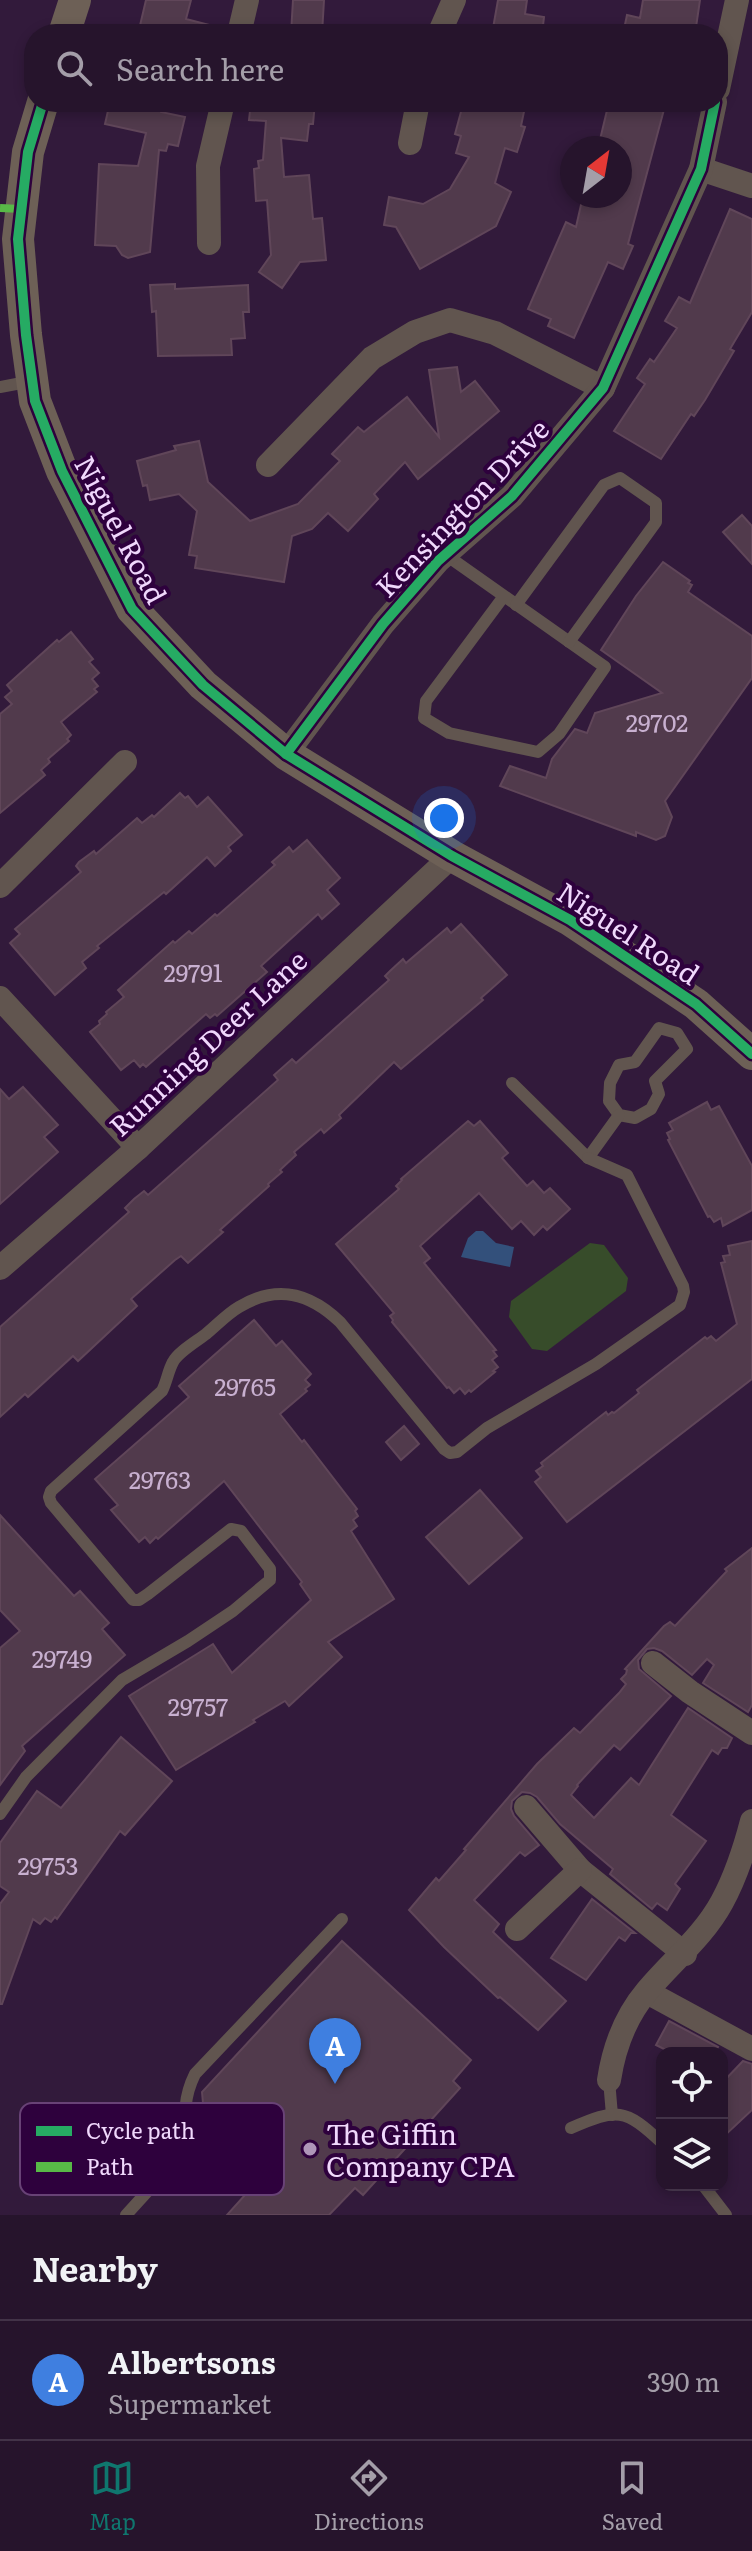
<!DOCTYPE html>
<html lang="en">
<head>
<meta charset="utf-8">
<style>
	:root { --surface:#26142c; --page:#322138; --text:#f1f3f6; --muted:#a49ea9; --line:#423348; --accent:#0f766e }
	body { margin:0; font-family:Literata,serif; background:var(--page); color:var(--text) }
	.controls { position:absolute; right:24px; bottom:24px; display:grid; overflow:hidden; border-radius:16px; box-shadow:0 4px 12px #0003 }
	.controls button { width:72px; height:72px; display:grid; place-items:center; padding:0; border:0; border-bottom:2px solid var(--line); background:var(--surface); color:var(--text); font:40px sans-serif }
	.compass { position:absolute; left:560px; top:136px; width:72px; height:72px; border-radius:50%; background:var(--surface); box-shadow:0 4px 12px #0003; rotate:31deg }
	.you { position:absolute; left:444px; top:818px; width:28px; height:28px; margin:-20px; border:6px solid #fff; border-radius:50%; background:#1a73e8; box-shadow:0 0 0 12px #1a73e833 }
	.badge { display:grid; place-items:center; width:52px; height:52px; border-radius:50%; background:var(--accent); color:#fff; font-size:26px; font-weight:700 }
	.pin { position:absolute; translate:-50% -66px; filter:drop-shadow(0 2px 4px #0008) }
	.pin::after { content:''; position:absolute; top:42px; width:28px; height:24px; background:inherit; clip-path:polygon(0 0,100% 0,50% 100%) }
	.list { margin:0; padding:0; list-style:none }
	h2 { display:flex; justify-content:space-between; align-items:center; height:104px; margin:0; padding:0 32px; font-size:34px }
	h2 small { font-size:26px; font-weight:400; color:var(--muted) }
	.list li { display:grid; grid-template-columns:52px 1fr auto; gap:24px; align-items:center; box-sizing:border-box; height:120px; padding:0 32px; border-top:2px solid var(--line) }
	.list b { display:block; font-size:30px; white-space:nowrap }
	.list p { margin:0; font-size:26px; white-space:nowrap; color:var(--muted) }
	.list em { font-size:26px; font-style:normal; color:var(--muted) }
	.icon { flex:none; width:44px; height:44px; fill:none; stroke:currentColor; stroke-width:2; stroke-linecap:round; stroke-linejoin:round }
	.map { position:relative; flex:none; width:752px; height:2215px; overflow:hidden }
	.search { position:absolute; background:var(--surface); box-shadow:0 4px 12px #0003; left:24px; right:24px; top:24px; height:88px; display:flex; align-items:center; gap:20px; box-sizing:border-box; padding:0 28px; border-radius:32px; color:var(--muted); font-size:30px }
	.sheet { height:224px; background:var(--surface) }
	nav { display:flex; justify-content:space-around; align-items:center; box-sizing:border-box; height:112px; border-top:2px solid var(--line); background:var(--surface); font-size:22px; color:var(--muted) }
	nav a { display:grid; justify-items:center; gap:4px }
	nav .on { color:var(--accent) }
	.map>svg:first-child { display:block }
</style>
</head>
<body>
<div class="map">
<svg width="752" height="2215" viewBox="0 0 752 2215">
	<rect width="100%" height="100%" fill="#321a3b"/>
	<polygon fill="#374c2a" points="590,1243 604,1245 628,1278 626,1291 547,1351 532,1349 509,1317 511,1301"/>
	<polygon fill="#33507b" points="476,1231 483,1231 496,1243 514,1247 510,1267 461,1257 468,1238"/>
	<g fill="#513a4c" stroke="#604659" stroke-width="2">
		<polygon points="146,0 191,0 186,19 221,28 220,34 138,34"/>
		<polygon points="293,0 324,0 322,34 291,34"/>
		<polygon points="498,0 527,0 525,14 544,17 542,34 492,34"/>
		<polygon points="643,0 700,0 695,34 623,34 627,15 640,18"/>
		<polygon points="110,102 160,102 161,112 185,117 178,146 168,144 166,151 159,150 150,252 128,258 122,255 116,246 95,245 99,164 138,166 146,133 105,124"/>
		<polygon points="251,102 315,102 313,124 309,124 307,141 281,138 284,177 309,175 313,219 322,218 326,260 300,262 282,288 259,272 271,255 267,200 256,201 254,169 259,168 258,161 263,160 266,121 249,120"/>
		<polygon points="471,102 526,102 521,126 525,127 517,152 505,148 495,183 511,192 496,226 420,269 396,227 384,225 389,197 423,204 450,189 469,157 456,153 461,136 455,134 462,108 469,110"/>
		<polygon points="609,102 666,102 628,244 633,246 623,269 608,262 574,338 548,326 551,319 528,309 566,222 576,227 583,196 620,196 620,148 598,148"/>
		<polygon points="730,209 752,219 752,312 730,349 734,351 705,400 694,416 691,414 661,459 614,431 645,384 637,378 650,359 654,362 677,328 665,321 679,297 690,303"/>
		<polygon points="175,284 175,289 248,285 249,312 243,312 245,338 231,339 232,355 158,356 156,311 152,312 150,285"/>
		<polygon points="457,367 461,392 475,381 499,411 418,479 405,462 374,494 378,499 348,531 328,513 312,529 292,536 284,582 195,568 197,556 189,555 197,511 179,494 150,500 147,485 143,486 137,461 176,450 174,446 199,441 208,482 250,521 298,504 340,461 332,454 358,427 364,432 407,397 439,437 429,370"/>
		<polygon points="742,515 752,526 752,564 723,532"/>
		<polygon points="663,562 690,581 688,583 692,585 688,592 752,636 752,678 665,801 672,817 665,836 656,840 636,832 636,836 500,786 510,766 546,778 552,759 575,729 587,733 595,713 662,693 601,650 636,596"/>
		<polygon points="71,632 93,659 89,662 99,673 92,679 98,686 94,689 97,692 61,722 71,735 67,739 69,741 48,759 50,762 41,770 45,775 0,813 0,714 12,704 5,697 12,691 7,685 57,640 59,642"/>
		<polygon points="180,793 185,798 188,796 197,807 208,797 242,835 228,847 231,851 215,866 207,857 166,894 164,892 97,946 99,948 82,962 86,968 55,995 10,943 20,934 15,929 81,872 76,866 79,862 94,851 96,854 137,818 142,823 152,815 154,817"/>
		<polygon points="307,840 340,878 327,890 339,904 322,919 318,914 261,966 267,972 217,1016 215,1014 210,1018 206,1014 146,1067 143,1064 140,1067 134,1060 121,1070 90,1032 100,1024 99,1021 107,1014 106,1012 124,997 118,990 173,941 175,943 189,931 192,934 215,914 217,916 275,865 272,862 289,847 293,852"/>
		<polygon points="461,924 507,975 481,998 483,1000 401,1069 394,1062 339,1115 341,1118 324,1133 321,1129 294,1152 296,1155 280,1170 282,1172 268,1184 269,1186 220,1230 223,1232 188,1263 181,1256 175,1260 131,1299 137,1306 78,1361 73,1356 28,1397 25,1394 0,1417 0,1327 129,1212 125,1208 134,1199 144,1191 148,1195 278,1080 274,1075 292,1059 296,1063 389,980 385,976 390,971 403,959 406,963 447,928 451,933"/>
		<polygon points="23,1087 58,1125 44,1137 58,1152 0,1204 0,1089 9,1099"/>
		<polygon points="707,1102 711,1110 719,1106 752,1166 752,1210 723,1226 721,1218 714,1222 710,1216 708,1217 668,1140 670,1139 667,1133 673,1130 669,1123"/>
		<polygon points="468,1121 474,1126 480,1121 508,1153 502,1158 527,1186 533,1181 544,1193 550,1188 570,1209 547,1230 543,1226 534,1235 521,1221 512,1229 479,1193 420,1246 430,1258 424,1263 496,1350 493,1351 497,1356 492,1360 498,1367 493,1371 495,1372 471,1392 469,1390 465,1394 460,1388 454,1393 449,1387 447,1388 392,1322 393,1320 390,1316 394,1313 336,1244 399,1189 396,1186 402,1180 401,1179"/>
		<polygon points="752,1241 752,1379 567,1522 535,1482 541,1477 536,1471 543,1466 541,1463 606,1412 608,1415 612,1412 614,1413 639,1393 637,1390 705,1337 707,1339 711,1336 716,1341 737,1324 721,1263 725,1262 723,1256 730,1255 728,1246"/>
		<polygon points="254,1320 276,1346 282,1341 311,1374 305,1380 310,1385 305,1389 307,1391 280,1414 302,1442 304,1440 357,1509 355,1511 358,1516 353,1520 357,1526 351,1531 394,1599 328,1642 342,1657 289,1706 285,1701 253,1720 255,1722 176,1770 129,1696 213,1644 232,1673 311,1600 300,1584 302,1582 224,1481 158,1539 156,1537 150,1543 145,1537 139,1542 111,1510 118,1505 95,1479 189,1397 179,1386"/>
		<polygon points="404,1426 419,1444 401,1460 386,1442"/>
		<polygon points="480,1490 522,1538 469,1584 426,1537"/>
		<polygon points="0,1515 74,1596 80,1591 109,1623 102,1629 125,1655 22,1746 25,1751 0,1785 0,1648 20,1631 0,1610"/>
		<polygon points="752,1548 752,1705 748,1712 703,1683 714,1665 707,1659 692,1675 662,1651 654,1648 647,1649 638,1660 639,1669 671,1696 620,1750 614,1745 577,1785 578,1786 571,1795 594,1818 631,1778 639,1785 688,1708 732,1738 727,1748 722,1748 718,1754 712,1750 671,1815 706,1841 675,1884 680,1889 667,1910 657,1903 652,1909 610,1874 613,1869 560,1824 537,1797 530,1793 522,1792 512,1801 511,1809 514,1816 539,1845 525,1856 520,1852 474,1900 499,1924 493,1932 566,2001 538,2030 500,1997 498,1998 444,1947 409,1910 436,1878 439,1881 466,1850 464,1849 537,1764 574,1728 580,1733 619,1693 626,1684 621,1679 626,1674 627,1670 625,1669 664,1626 670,1622 675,1626 727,1571 725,1569"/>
		<polygon points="121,1737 172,1781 125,1835 120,1831 57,1919 55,1917 51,1922 45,1918 40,1924 33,1919 2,2004 0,2004 0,1904 9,1892 0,1886 0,1843 37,1791 61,1808"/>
		<polygon points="592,1899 635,1933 631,1933 625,1941 619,1937 586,1980 551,1958"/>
		<polygon points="342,1941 471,2060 453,2081 460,2088 363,2195 355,2188 329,2215 227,2215 254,2185 195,2132 194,2124 204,2114 202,2092"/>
		<polygon points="669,2021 718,2047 715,2053 672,2053 656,2045"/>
		<polygon points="743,2061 752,2064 752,2110 722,2138 722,2083"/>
	</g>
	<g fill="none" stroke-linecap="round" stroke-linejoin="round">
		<g stroke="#61554f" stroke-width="12">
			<polyline points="0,387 32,381"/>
			<polyline points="446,555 605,667 559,734 538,752 449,733 424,718 426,701 504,596"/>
			<polyline points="516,605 604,485 620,478 656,503 656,522 569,642"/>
			<polygon points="659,1028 677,1033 687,1049 655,1081 659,1094 651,1109 635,1118 619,1115 609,1101 610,1083 619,1065 635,1062"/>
			<polyline points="512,1083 588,1158 619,1115"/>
			<path d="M0 1814 26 1777 122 1680 188 1641 233 1611 270 1580V1569L241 1531 231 1529 148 1594 139 1600H133L51 1503 49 1497 51 1491 162 1391C167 1381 168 1371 173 1362 178 1352 197 1341 206 1334 217 1325 227 1314 239 1307 277 1284 310 1293 340 1322L444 1449 450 1453 457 1452 487 1428 596 1364 680 1305 684 1292 683 1286 627 1175 588 1158"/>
			<polyline points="609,2080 612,2115"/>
			<path d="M571 2128C617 2108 625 2108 662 2143"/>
			<polyline points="703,2185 726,2215"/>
			<path d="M126 2215 187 2148C185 2119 182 2100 195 2074L342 1919"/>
		</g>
		<g stroke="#61554f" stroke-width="24">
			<polyline points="239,34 247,0"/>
			<polyline points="439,34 454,0"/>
			<polyline points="718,89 737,0"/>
			<polyline points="410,143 418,102"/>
			<polyline points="701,169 752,186"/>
			<polyline points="209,243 208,166 223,102"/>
			<polyline points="268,465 372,358 415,332 450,320 495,333 603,388"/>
			<polyline points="286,754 383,624 438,561 512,496 603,388 701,169 715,102"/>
			<polyline points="0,886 125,762"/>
			<polyline points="0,998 138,1148"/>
			<polyline points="0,1268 138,1148 452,856"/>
			<polyline points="653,1663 690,1692 752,1733"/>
			<polyline points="526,1807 580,1870 685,1954"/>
			<polyline points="517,1929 580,1870"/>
			<polyline points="647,1992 752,2049"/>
			<path d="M609 2080C614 2047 625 2017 647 1991 672 1961 703 1937 722 1902 735 1878 745 1848 752 1821"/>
		</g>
		<g stroke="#6d6056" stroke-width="32">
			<polyline points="64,34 75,0"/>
			<polyline points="43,102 28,152 18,239 26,335 35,401 62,471 132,609 203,685 286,754 452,856 570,920 696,1004 752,1054"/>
		</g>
		<polyline stroke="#58b947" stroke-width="8" stroke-dasharray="16 8" stroke-linecap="butt" points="0,208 22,209"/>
		<defs>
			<g id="cycleway">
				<polyline points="43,102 28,152 18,239 26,335 35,401 62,471 132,609 203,685 286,754 452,856 570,920 696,1004 752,1054"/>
				<polyline points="286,754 383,624 438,561 512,496 603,388 701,169 715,102"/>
			</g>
		</defs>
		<use href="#cycleway" stroke="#2e013d" stroke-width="15"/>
		<use href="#cycleway" stroke="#26ab63" stroke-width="10"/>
	</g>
	<circle fill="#ae96b8" stroke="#2e013d" stroke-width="3" cx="310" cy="2149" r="8"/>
	<g text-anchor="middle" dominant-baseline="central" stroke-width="8" stroke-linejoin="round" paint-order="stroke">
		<g font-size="24" fill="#c8b0d0">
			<text x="657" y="721">29702</text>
			<text x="193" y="971">29791</text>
			<text x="245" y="1385">29765</text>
			<text x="160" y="1478">29763</text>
			<text x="62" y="1657">29749</text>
			<text x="198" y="1705">29757</text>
			<text x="48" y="1864">29753</text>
		</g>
		<g font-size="28" fill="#f0d8fc" stroke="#2e013d">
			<text transform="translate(461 507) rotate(-46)">Kensington Drive</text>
			<text transform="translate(122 529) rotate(62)">Niguel Road</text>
			<text transform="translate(629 932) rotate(33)">Niguel Road</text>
			<text transform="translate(207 1042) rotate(-43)">Running Deer Lane</text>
		</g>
		<g font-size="28" fill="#f0d8fc" stroke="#2e013d" text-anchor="start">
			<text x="326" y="2133">The Giffin<tspan x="326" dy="32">Company CPA</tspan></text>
		</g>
	</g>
	<rect x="20" y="2103" width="264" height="92" rx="12" fill="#2e013d" stroke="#684276" stroke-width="2"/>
	<rect x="36" y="2126" width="36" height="10" fill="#26ab63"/>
	<rect x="36" y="2162" width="36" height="10" fill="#58b947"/>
	<g font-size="22" fill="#f0d8fc">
		<text x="86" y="2139">Cycle path</text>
		<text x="86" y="2175">Path</text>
	</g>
</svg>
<div class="controls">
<button><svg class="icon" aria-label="locate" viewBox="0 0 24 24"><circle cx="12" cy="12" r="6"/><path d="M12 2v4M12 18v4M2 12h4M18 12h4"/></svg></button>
<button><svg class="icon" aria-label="layers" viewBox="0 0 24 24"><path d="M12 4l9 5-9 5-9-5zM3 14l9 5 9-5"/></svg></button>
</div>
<svg class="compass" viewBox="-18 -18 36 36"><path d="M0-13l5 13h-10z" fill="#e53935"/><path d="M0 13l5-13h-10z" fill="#a49ea9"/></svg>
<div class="you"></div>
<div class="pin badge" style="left:335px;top:2084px;background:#3f7fe0">A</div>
<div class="search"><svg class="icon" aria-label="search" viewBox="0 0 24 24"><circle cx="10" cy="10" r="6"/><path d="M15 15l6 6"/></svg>Search here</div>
</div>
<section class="sheet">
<h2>Nearby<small></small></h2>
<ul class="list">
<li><span class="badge" style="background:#3f7fe0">A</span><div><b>Albertsons</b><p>Supermarket</p></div><em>390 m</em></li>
</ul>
</section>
<nav>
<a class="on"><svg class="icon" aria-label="map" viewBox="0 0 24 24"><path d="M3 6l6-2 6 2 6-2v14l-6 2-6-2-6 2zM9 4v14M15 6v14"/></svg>Map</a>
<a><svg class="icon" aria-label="directions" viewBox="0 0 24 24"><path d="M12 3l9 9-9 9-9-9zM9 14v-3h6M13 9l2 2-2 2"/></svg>Directions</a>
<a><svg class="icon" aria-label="saved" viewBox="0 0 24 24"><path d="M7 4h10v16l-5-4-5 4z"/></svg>Saved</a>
</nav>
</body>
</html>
